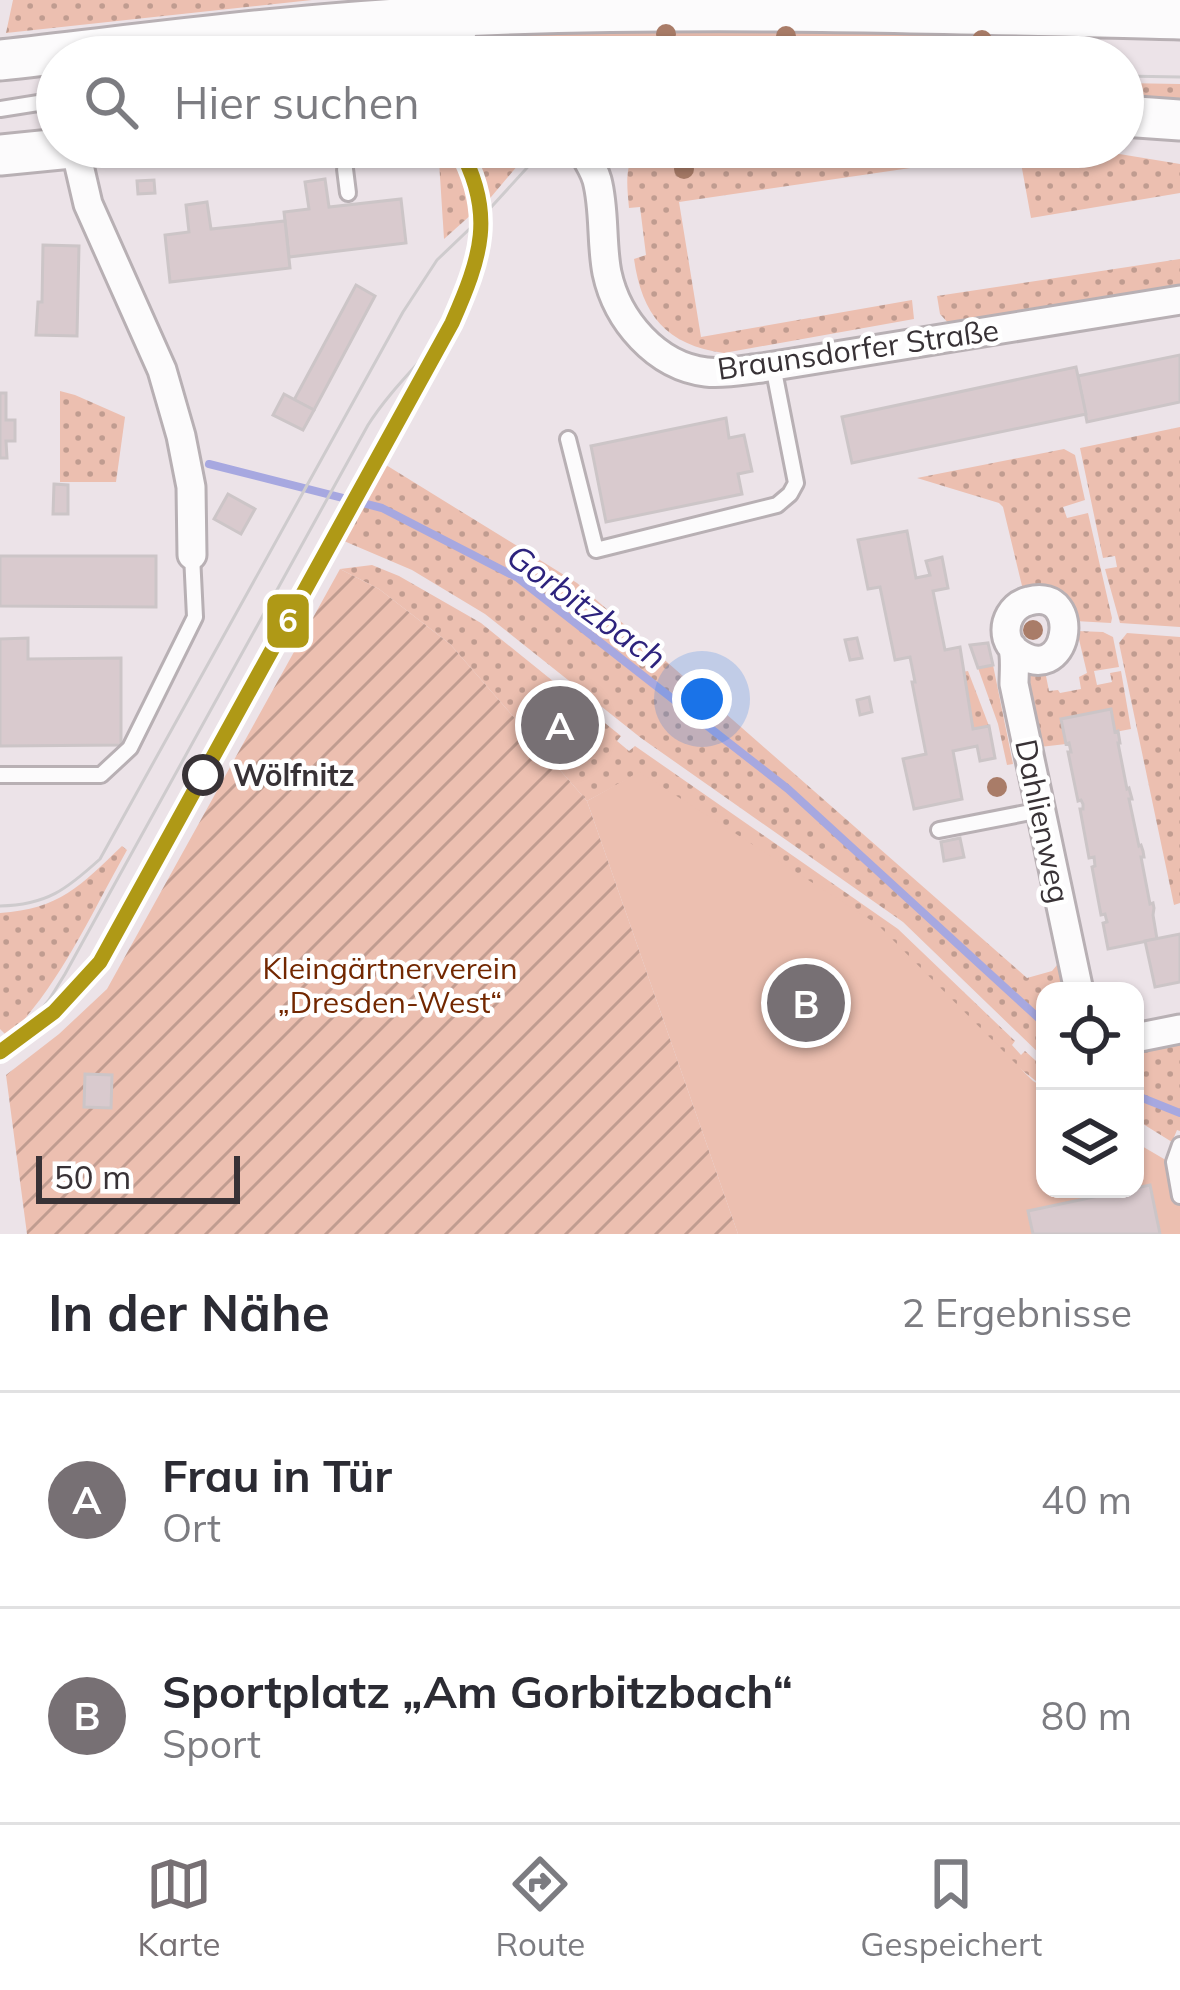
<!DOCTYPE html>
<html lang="de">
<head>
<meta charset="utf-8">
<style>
	:root { --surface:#fff; --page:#f7f7f7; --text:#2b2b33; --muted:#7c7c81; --line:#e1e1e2; --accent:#777074 }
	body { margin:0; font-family:Mulish,sans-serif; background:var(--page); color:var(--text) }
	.controls { position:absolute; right:36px; bottom:36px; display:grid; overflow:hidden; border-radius:24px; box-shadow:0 3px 9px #0004 }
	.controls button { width:108px; height:108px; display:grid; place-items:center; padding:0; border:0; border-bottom:3px solid var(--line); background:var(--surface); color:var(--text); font:60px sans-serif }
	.scale { position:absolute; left:36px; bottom:30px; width:204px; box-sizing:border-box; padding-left:12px; border:6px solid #383236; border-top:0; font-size:33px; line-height:42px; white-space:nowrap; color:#383236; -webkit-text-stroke:9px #fff; paint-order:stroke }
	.you { position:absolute; left:702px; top:699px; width:42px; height:42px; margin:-30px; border:9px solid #fff; border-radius:50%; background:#1a73e8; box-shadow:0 0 0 18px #1a73e833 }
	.badge { display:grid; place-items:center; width:78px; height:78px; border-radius:50%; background:var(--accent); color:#fff; font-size:39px; font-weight:700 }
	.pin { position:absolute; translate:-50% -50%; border:6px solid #fff; box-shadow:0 3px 12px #0006 }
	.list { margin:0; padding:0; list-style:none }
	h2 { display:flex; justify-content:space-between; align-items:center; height:156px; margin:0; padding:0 48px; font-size:51px }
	h2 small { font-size:39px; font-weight:400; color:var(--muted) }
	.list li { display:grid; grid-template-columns:78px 1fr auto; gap:36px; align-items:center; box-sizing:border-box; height:216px; padding:0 48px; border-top:3px solid var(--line) }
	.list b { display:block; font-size:45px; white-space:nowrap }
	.list p { margin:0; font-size:39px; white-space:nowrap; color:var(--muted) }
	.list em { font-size:39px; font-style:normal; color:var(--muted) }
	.icon { flex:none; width:66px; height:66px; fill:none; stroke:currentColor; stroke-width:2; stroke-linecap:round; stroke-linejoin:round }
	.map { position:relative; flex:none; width:1180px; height:1234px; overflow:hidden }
	.search { position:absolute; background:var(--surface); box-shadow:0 3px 9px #0004; left:36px; right:36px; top:36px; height:132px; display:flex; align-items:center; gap:30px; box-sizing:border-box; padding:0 42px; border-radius:66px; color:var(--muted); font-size:45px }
	.sheet { height:588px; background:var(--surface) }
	nav { display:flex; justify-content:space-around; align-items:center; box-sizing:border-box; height:168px; border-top:3px solid var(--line); background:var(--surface); font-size:33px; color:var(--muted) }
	nav a { display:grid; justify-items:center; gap:6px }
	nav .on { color:var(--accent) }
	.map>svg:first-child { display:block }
</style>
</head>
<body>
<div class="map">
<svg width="1180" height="1234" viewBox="0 0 1180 1234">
	<defs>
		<pattern id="grass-dots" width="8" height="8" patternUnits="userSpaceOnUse" patternTransform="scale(3)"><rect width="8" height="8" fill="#ecbfb0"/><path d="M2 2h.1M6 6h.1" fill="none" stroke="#c09c90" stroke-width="1.8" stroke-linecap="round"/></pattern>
		<pattern id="garden-furrows" width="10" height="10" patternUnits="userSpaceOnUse" patternTransform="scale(3)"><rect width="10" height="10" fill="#ecbfb0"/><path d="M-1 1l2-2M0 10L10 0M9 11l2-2" fill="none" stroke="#c09c90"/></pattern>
	</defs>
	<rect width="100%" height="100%" fill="#ece3e8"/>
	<g fill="url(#grass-dots)">
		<polygon points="13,0 312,0 6,33"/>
		<path d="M543 27 1093 33C1008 58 915 47 828 46 700 44 572 43 444 47L502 33Z"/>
		<polygon points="423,35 351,52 302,57 301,41"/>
		<polygon points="1123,83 1180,84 1180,104 1123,100"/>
		<path d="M638 147H1077L1180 164V193L1031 218 1019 152 679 202 701 337 912 300 914 319 724 353C666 345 642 315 634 259L646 255 640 207 629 208C627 185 624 166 638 147Z"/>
		<polygon points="439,161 461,163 473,213 444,239"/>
		<polygon points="475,162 518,165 486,203 483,184"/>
		<polygon points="1180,259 1180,290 950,325 940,314 937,296"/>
		<polygon points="60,391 75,395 125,417 116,482 60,482"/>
		<polygon points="1180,427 1180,627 1120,623 1105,569 1117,567 1115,556 1103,558 1080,448"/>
		<polygon points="1064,449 1075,455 1085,500 1063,507 1067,518 1088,513 1112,618 1111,623 1075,621 1023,590 1003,507 999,503 917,478"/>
		<polygon points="386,465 577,583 1027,978 1052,971 1057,965 1064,991 1045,991 1045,1059 903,922 641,738 485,614 412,570 344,541"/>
		<polygon points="372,565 399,576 481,623 621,736 617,741 629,751 635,746 898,929 1015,1041 1012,1045 1021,1055 1025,1051 1045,1069 1045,1088 639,773 587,801 450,644 379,589 340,569"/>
		<polygon points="1077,631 1103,632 1113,637 1119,667 1094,671 1097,685 1112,682 1110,673 1121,671 1131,729 1115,732 1110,709 1062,719 1066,744 1040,747 1026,675 1044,666 1049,691 1058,690 1060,693 1081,689 1079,677 1087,673"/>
		<polygon points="1127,633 1180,637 1180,903 1174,905 1119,643"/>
		<polygon points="993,665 1013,764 1007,765 998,724 978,668"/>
		<polygon points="968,671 989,726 973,729 962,672"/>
		<path d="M122 846 127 850C91 914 60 985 8 1037L0 1029V913C60 909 80 886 122 846Z"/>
		<polygon points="1180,1037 1180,1131 1177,1130 1172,1142 1135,1119 1135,1045"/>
	</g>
	<polygon fill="url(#garden-furrows)" points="340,569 379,589 450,644 587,801 738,1234 27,1234 6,1075 59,1034 107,989"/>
	<polygon fill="#ecbfb0" points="639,772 877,924 1033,1081 1045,1088 1045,1189 1135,1189 1135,1142 1164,1159 1180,1164 1180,1234 738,1234 587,801"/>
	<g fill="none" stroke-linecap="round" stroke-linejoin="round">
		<g stroke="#a7a8e0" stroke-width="8">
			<polyline points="209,464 382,508 518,578 788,789 1045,1024"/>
			<polyline points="1135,1095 1180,1113"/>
		</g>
	</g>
	<g fill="#d9cace" stroke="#ccc5c7" stroke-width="3">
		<polygon points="325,179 329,207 401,199 406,243 289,257 284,212 309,209 305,182"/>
		<polygon points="154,180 155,193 138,194 137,181"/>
		<polygon points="207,202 211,229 285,221 290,268 170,282 165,235 189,232 186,205"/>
		<polygon points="43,245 79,246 77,336 36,335 38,302 42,302"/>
		<polygon points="356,285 375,296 314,410 294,400"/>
		<polygon points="1180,355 1180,402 1087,422 1078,376"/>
		<polygon points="1076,367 1086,414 852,463 842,417"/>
		<polygon points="0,393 6,393 6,420 15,420 15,441 6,441 7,458 0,458"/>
		<polygon points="284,394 314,410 303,430 273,415"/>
		<polygon points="726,418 729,438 744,435 752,471 738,474 742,494 606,522 591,446"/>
		<polygon points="54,484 68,485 68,514 53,514"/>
		<polygon points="228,494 255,509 241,534 214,519"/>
		<polygon points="907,531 916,578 930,575 926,561 942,557 948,588 933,591 945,650 960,647 973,729 989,726 995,758 980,761 977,746 953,751 962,799 914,809 903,759 926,754 912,682 915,682 910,657 895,660 880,587 868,589 858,540"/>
		<polygon points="0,556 156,556 156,607 0,606"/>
		<polygon points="28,638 28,659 121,658 121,745 0,746 0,639"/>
		<polygon points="857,638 862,658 850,660 845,640"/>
		<polygon points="988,643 993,665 978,668 970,645"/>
		<polygon points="869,697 872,712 860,715 857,700"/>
		<polygon points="1111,709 1115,732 1118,731 1120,743 1118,743 1127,789 1129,788 1132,799 1129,799 1139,846 1141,845 1143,851 1144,857 1141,857 1150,904 1153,903 1154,908 1153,915 1157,939 1108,949 1103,923 1107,922 1105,914 1101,915 1092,867 1095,866 1094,857 1089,858 1080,809 1083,809 1083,804 1081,800 1078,801 1068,752 1071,752 1069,743 1066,744 1061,719"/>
		<polygon points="960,838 964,857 944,861 941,842"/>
		<polygon points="1180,934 1180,982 1155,987 1145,941"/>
		<polygon points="85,1074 112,1075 111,1108 84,1107"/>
		<polygon points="1150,1185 1160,1234 1033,1234 1028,1211"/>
	</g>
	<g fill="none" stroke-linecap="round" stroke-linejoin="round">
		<defs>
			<g id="lane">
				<polyline points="368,57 469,32"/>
				<polyline points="0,109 57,100"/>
				<polyline points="345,169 348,193"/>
				<polyline points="568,439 596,550 777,505 790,494 796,483 773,366"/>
				<polyline points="0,775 101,775 130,748 195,617 192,555"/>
				<polyline points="939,830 1041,810"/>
				<polyline points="1180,1145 1174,1162 1180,1196"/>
			</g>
			<g id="street">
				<path d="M580 147C586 157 594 169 597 180 605 210 601 243 607 273 617 320 656 366 706 372 724 374 744 370 762 368L1180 300"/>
				<polyline points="75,148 88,204 162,370 181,436 191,487 192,555"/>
				<path d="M1014 650C1069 693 1085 586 1029 601 1012 605 1003 622 1007 638 1012 653 1012 640 1014 655 1015 665 1014 675 1014 684L1079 991"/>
				<polyline points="1135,1038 1180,1029"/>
			</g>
			<g id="secondary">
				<path d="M0 60C144 44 289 24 434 17 683 5 932 13 1180 19"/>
				<polyline points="1123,116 1180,120"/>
				<polyline points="0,155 81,147"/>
			</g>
		</defs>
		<use href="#lane" stroke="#b8b0b4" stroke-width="20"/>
		<use href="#street" stroke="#b8b0b4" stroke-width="33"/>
		<use href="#secondary" stroke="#b8b0b4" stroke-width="45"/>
		<use href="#lane" stroke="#fcfbfc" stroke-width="14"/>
		<use href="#street" stroke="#fcfbfc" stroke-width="27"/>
		<use href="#secondary" stroke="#fcfbfc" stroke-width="39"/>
		<g stroke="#cecbcd" stroke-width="3">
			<polyline points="999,55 1068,57"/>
			<polyline points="694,57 751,49"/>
			<polyline points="1123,76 1180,77"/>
			<path d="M0 906C47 905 67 889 100 859L403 312 437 260 483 216 546 147"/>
			<path d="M14 1042 49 1000 65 974 368 425C392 387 425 359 452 323"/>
		</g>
		<defs>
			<path id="tram-1" d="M0 1052 54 1012 100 962 452 323C481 257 496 214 459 147"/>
		</defs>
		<use href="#tram-1" stroke="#fff" stroke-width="24"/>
		<use href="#tram-1" stroke="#af9916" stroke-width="15"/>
	</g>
	<g fill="#a97c68">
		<circle cx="666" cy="34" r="10"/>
		<circle cx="786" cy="36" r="10"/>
		<circle cx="982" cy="40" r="10"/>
		<circle cx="684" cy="169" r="10"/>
		<circle cx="1033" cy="630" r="10"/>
		<circle cx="997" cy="787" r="10"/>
	</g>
	<circle fill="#fff" stroke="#383236" stroke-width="6" cx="203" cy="775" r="18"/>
	<g text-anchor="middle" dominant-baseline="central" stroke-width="9" stroke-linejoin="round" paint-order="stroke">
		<g font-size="30" fill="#383236" stroke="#fff">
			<text transform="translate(858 349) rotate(-8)">Braunsdorfer Straße</text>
			<text transform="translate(1043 821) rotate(78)">Dahlienweg</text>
		</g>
		<g font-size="30" font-weight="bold" fill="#383236" stroke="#fff" text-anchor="start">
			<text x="233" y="775">Wölfnitz</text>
		</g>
		<g font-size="30" fill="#722700" stroke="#fff">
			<text x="390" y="968">Kleingärtnerverein<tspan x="390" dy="34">„Dresden-West“</tspan></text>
		</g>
		<g font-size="33" font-style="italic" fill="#2d237d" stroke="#fff">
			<text transform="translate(587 606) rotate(36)">Gorbitzbach</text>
		</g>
	</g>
	<rect stroke="#fff" stroke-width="4.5" x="265" y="592" width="46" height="58" rx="12" fill="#af9916"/>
	<g font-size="33" text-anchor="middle" font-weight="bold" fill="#fff">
		<text x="288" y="632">6</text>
	</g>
</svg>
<div class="controls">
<button><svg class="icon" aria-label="locate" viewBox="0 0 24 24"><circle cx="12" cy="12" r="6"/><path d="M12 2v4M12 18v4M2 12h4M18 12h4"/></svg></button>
<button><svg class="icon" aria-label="layers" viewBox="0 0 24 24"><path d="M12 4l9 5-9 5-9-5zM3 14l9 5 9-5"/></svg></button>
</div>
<div class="scale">50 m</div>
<div class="you"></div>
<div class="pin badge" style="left:560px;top:725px">A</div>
<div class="pin badge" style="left:806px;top:1003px">B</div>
<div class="search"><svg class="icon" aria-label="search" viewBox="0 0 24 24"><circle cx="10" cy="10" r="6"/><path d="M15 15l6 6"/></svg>Hier suchen</div>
</div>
<section class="sheet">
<h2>In der Nähe<small>2 Ergebnisse</small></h2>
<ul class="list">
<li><span class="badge">A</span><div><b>Frau in Tür</b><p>Ort</p></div><em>40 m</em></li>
<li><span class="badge">B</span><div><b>Sportplatz „Am Gorbitzbach“</b><p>Sport</p></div><em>80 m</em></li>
</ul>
</section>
<nav>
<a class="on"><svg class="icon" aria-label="map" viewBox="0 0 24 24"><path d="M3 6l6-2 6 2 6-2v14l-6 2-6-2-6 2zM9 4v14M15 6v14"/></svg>Karte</a>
<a><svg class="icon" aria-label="directions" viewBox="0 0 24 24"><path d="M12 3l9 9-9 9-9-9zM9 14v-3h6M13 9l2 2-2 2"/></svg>Route</a>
<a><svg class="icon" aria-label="saved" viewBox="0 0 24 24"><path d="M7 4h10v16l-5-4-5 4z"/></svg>Gespeichert</a>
</nav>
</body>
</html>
